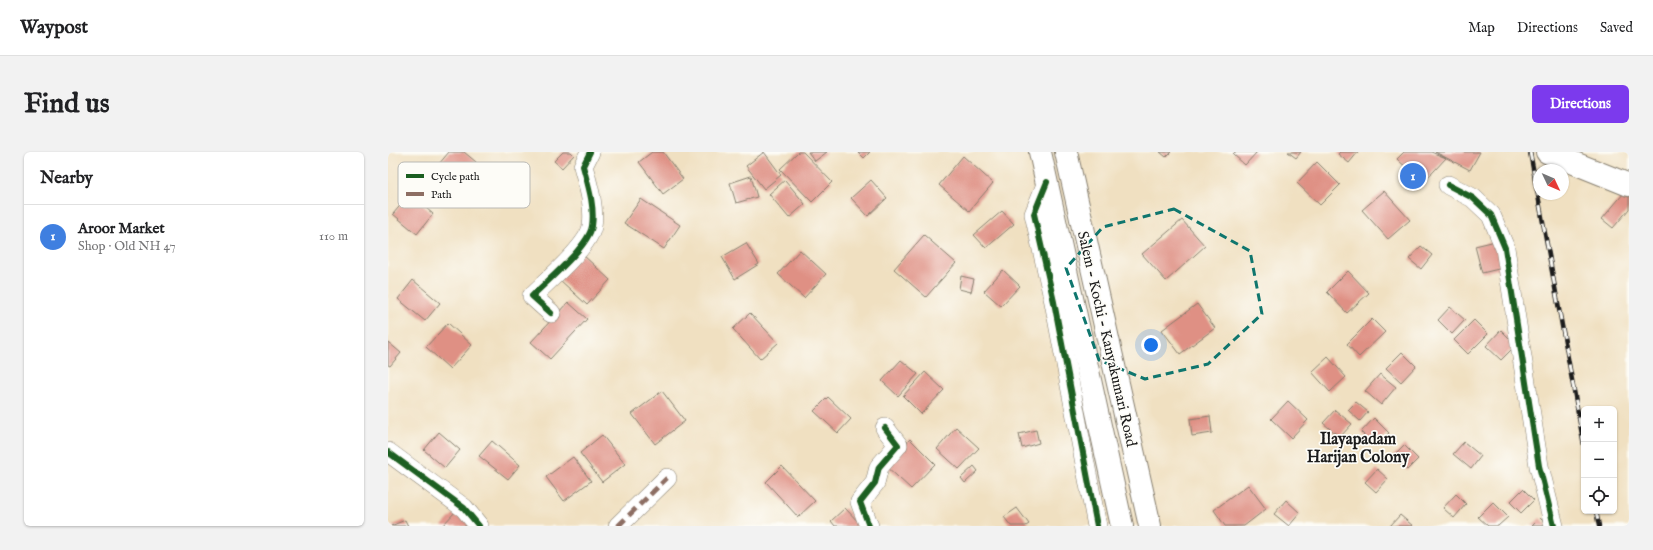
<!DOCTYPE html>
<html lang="en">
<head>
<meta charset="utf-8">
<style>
	:root { --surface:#fff; --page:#f2f2f2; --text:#202124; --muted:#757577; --line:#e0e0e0; --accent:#7c3aed }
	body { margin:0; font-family:"IM FELL English",serif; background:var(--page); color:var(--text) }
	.controls { position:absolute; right:12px; bottom:12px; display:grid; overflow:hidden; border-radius:6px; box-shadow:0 1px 3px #0004 }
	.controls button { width:36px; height:36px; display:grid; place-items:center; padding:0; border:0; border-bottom:1px solid var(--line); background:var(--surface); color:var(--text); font:20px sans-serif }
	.compass { position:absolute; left:1145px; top:12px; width:36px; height:36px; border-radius:50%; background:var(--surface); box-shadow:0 1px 3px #0004; rotate:134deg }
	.you { position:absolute; left:763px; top:193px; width:14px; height:14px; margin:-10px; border:3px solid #fff; border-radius:50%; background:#1a73e8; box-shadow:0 0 0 6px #1a73e833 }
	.badge { display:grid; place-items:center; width:26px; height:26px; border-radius:50%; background:var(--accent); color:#fff; font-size:13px; font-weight:700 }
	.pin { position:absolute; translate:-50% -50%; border:2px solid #fff; box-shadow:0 1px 4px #0006 }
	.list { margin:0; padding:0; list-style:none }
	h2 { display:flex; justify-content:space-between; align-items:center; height:52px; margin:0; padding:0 16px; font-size:17px }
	h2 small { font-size:13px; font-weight:400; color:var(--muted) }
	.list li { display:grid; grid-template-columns:26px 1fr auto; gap:12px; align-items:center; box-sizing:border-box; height:64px; padding:0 16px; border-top:1px solid var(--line) }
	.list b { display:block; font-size:15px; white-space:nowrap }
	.list p { margin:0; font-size:13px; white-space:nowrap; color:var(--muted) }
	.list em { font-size:13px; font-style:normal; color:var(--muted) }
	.icon { flex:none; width:22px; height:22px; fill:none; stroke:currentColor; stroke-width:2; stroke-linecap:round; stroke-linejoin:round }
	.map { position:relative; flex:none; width:1241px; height:374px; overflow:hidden; border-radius:6px }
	header { display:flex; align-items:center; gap:24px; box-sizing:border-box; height:56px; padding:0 20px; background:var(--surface); border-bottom:1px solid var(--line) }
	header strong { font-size:19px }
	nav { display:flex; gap:22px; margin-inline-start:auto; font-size:14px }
	.intro { display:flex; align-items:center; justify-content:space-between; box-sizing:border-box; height:96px; padding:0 24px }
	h1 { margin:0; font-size:28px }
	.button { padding:10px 18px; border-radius:6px; background:var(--accent); color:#fff; font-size:14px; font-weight:700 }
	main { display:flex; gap:24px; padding:0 24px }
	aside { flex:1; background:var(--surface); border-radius:6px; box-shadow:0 1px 3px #0004 }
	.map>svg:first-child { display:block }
</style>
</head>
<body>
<header>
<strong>Waypost</strong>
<nav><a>Map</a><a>Directions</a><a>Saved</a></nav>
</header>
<div class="intro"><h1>Find us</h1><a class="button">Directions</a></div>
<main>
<aside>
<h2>Nearby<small></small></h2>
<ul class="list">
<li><span class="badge" style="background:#3f7fe0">1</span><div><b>Aroor Market</b><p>Shop · Old NH 47</p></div><em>110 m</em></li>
</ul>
</aside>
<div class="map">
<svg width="1241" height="374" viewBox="0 0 1241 374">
	<rect width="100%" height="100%" fill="#fdfcf7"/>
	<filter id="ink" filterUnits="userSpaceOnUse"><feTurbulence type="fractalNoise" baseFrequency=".025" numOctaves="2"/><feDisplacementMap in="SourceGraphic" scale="8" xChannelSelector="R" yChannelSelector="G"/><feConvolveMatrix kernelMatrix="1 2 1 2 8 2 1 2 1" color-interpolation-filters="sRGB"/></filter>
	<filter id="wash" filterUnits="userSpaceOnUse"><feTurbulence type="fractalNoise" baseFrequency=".012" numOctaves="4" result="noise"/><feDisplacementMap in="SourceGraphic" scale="16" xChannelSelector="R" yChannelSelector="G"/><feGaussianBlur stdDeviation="0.9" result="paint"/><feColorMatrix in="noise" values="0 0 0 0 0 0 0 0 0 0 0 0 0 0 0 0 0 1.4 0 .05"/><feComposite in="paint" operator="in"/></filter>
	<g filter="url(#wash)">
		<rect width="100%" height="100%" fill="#f0e0c1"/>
		<g id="blocks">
			<g fill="#df9084">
				<polygon points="61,0 76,0 88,10 61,42 40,25"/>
				<polygon points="175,0 183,0 186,3 174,16 166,9"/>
				<polygon points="264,0 275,0 295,27 275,42 251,10"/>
				<polygon points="376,0 393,23 376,37 358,14"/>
				<polygon points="410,0 415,0 444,30 424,50 392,17"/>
				<polygon points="420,0 439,0 427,9"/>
				<polygon points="470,0 482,0 476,6"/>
				<polygon points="772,0 783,0 778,5"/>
				<polygon points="847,0 869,0 857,13 845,2"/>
				<polygon points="900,0 913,0 908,6"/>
				<polygon points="952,0 970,0 961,11 950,2"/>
				<polygon points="1016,0 1043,0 1058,6 1035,31 1009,7"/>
				<polygon points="1047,0 1092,0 1082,18"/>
				<polygon points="575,4 605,31 581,59 551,33"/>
				<polygon points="929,10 952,33 932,53 909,31"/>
				<polygon points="363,24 369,45 348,51 342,31"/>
				<polygon points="397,28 417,52 401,66 381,42"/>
				<polygon points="483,28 499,46 480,64 463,46"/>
				<polygon points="996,39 1022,68 1000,87 974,58"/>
				<polygon points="1236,41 1241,45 1241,57 1225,76 1214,67"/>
				<polygon points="22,42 45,62 29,82 5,62"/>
				<polygon points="253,47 292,73 276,97 236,71"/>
				<polygon points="614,59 626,72 598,96 586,83"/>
				<polygon points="794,68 817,94 778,129 754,102"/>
				<polygon points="536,83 568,111 538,145 506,117"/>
				<polygon points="1112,88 1119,115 1094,121 1087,94"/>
				<polygon points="358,91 371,112 347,127 334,105"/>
				<polygon points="1033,94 1044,103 1033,117 1021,107"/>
				<polygon points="412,98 438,122 416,146 390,122"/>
				<polygon points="194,102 222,128 199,153 171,127"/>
				<polygon points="615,118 632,134 613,154 596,139"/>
				<polygon points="960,119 981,141 959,161 939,140"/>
				<polygon points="573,124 586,127 583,140 571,137"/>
				<polygon points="25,128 52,151 37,169 10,147"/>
				<polygon points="180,150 199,167 162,207 143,190"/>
				<polygon points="809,152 827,176 792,202 774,178"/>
				<polygon points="1062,155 1077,168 1064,182 1050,168"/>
				<polygon points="362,161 390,191 372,207 345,177"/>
				<polygon points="984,167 997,180 971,205 959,192"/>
				<polygon points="1086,168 1100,182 1080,202 1066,188"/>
				<polygon points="60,171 84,193 62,217 38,195"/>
				<polygon points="1113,178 1128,193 1113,208 1098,194"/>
				<polygon points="0,190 13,201 2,214 0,213"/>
				<polygon points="1014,200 1028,214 1013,230 998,216"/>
				<polygon points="940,205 958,225 942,240 924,220"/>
				<polygon points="513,208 530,222 510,244 494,229"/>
				<polygon points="537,220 556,238 533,262 515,244"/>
				<polygon points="992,222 1008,235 993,253 977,239"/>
				<polygon points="274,239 297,269 267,292 244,262"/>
				<polygon points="440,245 463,267 450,281 426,259"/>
				<polygon points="900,249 920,268 903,286 883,267"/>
				<polygon points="968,250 980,260 972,269 960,258"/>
				<polygon points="947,258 964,272 952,285 935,271"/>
				<polygon points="822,264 824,281 804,284 802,267"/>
				<polygon points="986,266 1001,281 987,294 973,280"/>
				<polygon points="568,275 591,296 571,317 549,297"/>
				<polygon points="648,278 651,291 634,296 631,282"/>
				<polygon points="51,280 72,298 57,316 36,298"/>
				<polygon points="214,283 237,312 214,330 192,301"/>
				<polygon points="522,287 547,312 523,337 497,313"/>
				<polygon points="104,289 132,313 120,327 91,304"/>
				<polygon points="1076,290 1093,304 1083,317 1065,302"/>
				<polygon points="1016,293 1030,307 1019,318 1005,304"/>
				<polygon points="185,305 203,329 176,349 158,325"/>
				<polygon points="394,314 427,349 410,365 378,330"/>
				<polygon points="586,314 590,319 577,331 573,326"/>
				<polygon points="989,317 1000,327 988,340 977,330"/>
				<polygon points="860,333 878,357 856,374 837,374 826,358"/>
				<polygon points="1135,337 1146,348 1133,361 1122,350"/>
				<polygon points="1068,342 1078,352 1066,366 1055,356"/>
				<polygon points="898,348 912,361 901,374 886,362"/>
				<polygon points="1105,350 1120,365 1110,374 1100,374 1090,365"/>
				<polygon points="457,356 474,374 447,374 443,369"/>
				<polygon points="629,356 641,372 638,374 623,374 616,365"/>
				<polygon points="68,359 84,374 54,374"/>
				<polygon points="1012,363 1025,374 1002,374"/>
				<polygon points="1152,366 1160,374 1144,374"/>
				<polygon points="17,368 20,374 3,374"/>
			</g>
		</g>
	</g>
	<g filter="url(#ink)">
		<use href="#blocks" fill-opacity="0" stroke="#867e6e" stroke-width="1"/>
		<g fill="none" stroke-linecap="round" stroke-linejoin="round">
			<defs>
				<g id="minor">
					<polyline points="659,30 646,62 666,150 709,374"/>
					<polyline points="1060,33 1085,46 1103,63 1117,96 1151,314 1166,374"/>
					<path d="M163 161 144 144C159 129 201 94 204 74 207 54 200 33 195 14L202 0"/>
					<polyline points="0,300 76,356 91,374"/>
					<polyline points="230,374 279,326"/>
					<polyline points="481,374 472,350 487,331 491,315 510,293 497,276"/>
				</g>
				<polyline id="major" points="1159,0 1241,33"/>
				<g id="highway">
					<polyline points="652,0 734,374"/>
					<polyline points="678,0 762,374"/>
				</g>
			</defs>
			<use href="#minor" stroke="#867e6e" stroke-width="20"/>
			<use href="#major" stroke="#867e6e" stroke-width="24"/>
			<use href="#highway" stroke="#867e6e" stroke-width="24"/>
			<use href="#minor" stroke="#fff" stroke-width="19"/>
			<use href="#major" stroke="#fff" stroke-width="22"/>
			<use href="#highway" stroke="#fff" stroke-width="22"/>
			<defs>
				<g id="rail">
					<polyline points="1142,0 1196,293"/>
					<polyline points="1208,359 1211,374"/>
				</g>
			</defs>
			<use href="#rail" stroke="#1c1c1c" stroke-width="4.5"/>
			<use href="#rail" stroke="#fdfcf7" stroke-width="3" stroke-dasharray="9" stroke-linecap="butt"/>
			<polyline stroke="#8d6e63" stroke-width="5" stroke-dasharray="10 5" stroke-linecap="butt" points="230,374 279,326"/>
			<defs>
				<g id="cycleway">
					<polyline points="659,30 646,62 666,150 709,374"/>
					<polyline points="1060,33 1085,46 1103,63 1117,96 1151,314 1166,374"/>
					<path d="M163 161 144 144C159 129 201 94 204 74 207 54 200 33 195 14L202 0"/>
					<polyline points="0,300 76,356 91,374"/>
					<polyline points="481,374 472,350 487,331 491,315 510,293 497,276"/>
				</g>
			</defs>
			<use href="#cycleway" stroke="#fdfcf7" stroke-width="8"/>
			<use href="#cycleway" stroke="#1b5e20" stroke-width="6"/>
		</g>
	</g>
	<path fill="none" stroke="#0f766e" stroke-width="3" stroke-dasharray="8 5" stroke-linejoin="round" d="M786 57 862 99 874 162 820 212 757 227 711 208 678 116 715 75Z"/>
	<g text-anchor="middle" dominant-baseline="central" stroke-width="3.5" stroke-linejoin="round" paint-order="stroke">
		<g font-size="15" fill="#1c1c1c" stroke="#fdfcf7">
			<text transform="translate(719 187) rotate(77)">Salem - Kochi - Kanyakumari Road</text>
		</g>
		<g font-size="16" font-weight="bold" fill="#1c1c1c" stroke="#fdfcf7">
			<text x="970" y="288">Ilayapadam<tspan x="970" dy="18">Harijan Colony</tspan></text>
		</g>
	</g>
	<rect x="10" y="10" width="132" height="46" rx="6" fill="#fdfcf7" stroke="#bab9b5" stroke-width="1"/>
	<rect x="18" y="22" width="18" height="4" fill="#1b5e20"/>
	<rect x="18" y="40" width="18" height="4" fill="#8d6e63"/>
	<g font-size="11" fill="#1c1c1c">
		<text x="43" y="28">Cycle path</text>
		<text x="43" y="46">Path</text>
	</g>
</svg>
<div class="controls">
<button>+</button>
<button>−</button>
<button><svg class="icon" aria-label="locate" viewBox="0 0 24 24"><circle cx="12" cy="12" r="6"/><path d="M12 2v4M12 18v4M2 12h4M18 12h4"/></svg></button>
</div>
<svg class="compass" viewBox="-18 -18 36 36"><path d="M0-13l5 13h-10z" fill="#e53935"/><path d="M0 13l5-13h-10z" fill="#757577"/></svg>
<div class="you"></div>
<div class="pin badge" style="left:1025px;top:24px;background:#3f7fe0">1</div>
</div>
</main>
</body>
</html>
